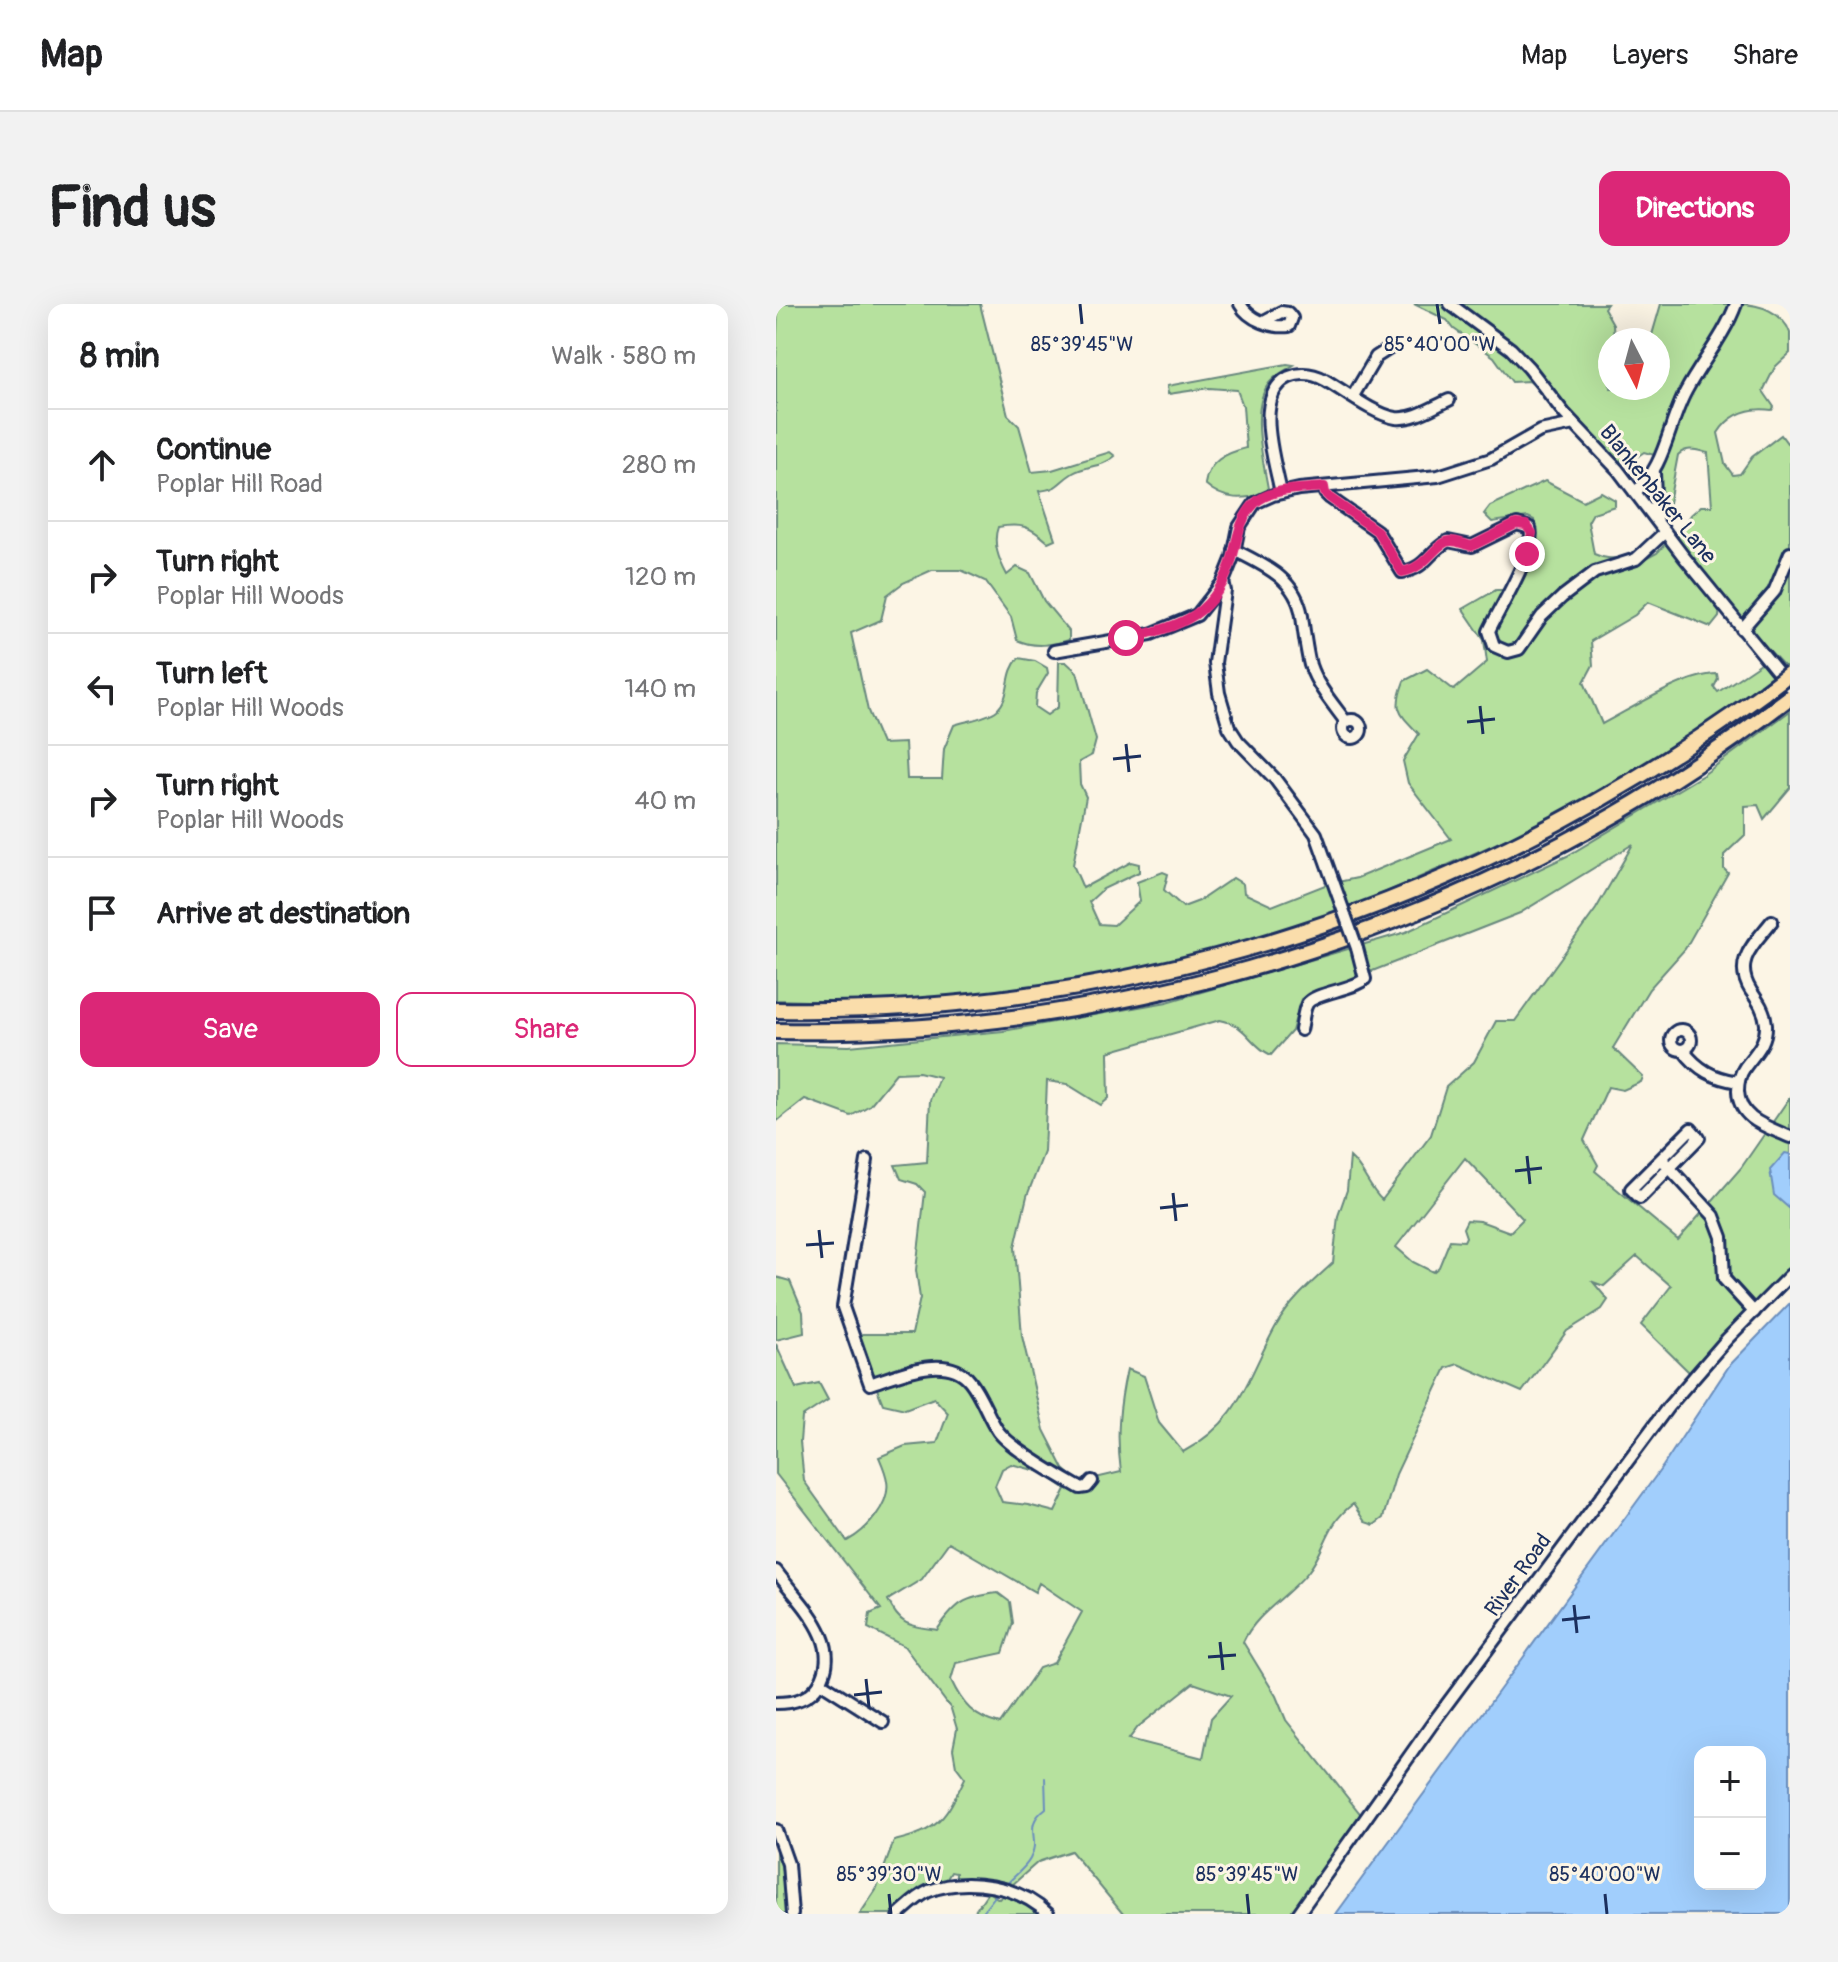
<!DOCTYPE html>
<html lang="en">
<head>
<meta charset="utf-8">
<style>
	:root { --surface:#fff; --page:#f2f2f2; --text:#202124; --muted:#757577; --line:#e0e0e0; --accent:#db2777 }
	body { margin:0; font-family:Pangolin,sans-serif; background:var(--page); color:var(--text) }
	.controls { position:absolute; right:24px; bottom:24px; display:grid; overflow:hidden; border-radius:16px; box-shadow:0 8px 32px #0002 }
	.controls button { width:72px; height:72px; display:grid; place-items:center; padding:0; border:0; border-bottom:2px solid var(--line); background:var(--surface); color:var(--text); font:40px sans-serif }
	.compass { position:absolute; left:822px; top:24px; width:72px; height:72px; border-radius:50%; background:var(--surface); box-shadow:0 8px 32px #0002; rotate:174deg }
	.stop { position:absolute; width:24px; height:24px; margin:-18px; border:6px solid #db2777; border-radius:50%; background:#fff }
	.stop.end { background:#db2777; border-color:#fff; box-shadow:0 2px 8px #0008 }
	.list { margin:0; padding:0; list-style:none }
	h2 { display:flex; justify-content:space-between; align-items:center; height:104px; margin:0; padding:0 32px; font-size:34px }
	h2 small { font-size:26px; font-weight:400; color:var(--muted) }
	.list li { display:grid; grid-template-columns:52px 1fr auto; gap:24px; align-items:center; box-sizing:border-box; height:112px; padding:0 32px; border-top:2px solid var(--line) }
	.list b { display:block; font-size:30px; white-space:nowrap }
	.list p { margin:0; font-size:26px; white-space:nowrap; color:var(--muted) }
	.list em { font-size:26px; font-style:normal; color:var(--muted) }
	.actions { display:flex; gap:16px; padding:24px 32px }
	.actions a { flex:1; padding:18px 0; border:2px solid var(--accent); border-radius:16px; text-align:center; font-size:28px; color:var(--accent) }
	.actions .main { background:var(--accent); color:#fff }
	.icon { flex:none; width:44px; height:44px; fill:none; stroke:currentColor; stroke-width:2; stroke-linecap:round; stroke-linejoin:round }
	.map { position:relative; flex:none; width:1014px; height:1610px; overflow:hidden; border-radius:16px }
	header { display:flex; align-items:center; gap:48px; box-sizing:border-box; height:112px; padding:0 40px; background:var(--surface); border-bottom:2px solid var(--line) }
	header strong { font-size:38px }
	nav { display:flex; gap:44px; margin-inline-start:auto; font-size:28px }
	.intro { display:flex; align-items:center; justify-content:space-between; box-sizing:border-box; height:192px; padding:0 48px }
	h1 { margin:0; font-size:56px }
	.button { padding:20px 36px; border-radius:16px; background:var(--accent); color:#fff; font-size:28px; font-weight:700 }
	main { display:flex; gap:48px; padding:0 48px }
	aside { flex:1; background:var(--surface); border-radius:16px; box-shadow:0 8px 32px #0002 }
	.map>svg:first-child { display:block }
</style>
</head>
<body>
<header>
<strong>Map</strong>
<nav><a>Map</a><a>Layers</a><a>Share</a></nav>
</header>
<div class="intro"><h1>Find us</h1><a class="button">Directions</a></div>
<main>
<aside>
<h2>8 min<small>Walk · 580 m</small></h2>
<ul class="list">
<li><svg class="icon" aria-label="ahead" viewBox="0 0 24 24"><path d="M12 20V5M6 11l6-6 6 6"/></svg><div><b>Continue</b><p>Poplar Hill Road</p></div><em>280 m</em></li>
<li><svg class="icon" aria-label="right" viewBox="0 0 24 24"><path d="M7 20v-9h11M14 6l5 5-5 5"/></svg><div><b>Turn right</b><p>Poplar Hill Woods</p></div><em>120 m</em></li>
<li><svg class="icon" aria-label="left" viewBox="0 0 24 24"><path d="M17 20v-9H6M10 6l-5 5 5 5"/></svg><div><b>Turn left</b><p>Poplar Hill Woods</p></div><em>140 m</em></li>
<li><svg class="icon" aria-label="right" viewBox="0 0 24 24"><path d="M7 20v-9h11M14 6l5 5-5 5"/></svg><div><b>Turn right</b><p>Poplar Hill Woods</p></div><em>40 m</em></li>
<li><svg class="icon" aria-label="arrive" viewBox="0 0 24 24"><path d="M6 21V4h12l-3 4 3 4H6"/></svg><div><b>Arrive at destination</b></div></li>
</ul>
<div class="actions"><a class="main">Save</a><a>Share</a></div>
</aside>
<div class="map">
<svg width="1014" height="1610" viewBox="0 0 1014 1610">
	<rect width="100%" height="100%" fill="#fcf5e5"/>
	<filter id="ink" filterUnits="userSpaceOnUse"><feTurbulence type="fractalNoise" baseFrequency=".0125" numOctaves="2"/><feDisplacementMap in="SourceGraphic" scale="16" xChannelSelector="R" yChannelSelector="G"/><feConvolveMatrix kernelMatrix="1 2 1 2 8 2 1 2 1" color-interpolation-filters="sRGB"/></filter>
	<g filter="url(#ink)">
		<g fill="#b6e19e" stroke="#68887e" stroke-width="2" fill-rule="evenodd">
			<path d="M2 0H204L232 111 243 122 256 168 276 166 334 148 339 152C326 164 310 161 297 169 281 179 283 185 263 187L279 235 272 238C254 222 245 219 222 223 216 239 223 256 231 271L241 263 254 269 268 297 293 327V336C276 341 258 344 241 336L235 313 209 277 185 266H156L127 279 111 291 105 316 75 329 92 407 106 440 129 439 131 475H166L168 445 178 421C190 417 211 414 221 406 236 392 228 369 243 354L259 357 271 364 272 369 260 389 259 403 271 411 282 403 283 358H290L301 368 320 436 316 451 303 458 304 480 310 493 297 561 307 584 355 558 363 560V568L327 585 313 598 323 620 338 621 364 597 361 578 387 568 392 570 388 586 407 603 423 597 457 574 467 580 468 589 496 602 554 579 565 609C515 625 464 643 413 656 280 688 137 702 0 696V61Z"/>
			<polygon points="638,0 668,0 688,14 731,45 768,90 753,77 736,78 718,53 678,25 671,16"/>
			<polygon points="682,0 831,0 828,4 837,20 838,36 834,36 834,84 882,84 882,36 870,36 876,31 885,0 959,0 882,152 868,148 852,159 836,154 760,66"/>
			<path d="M964 0C983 0 1007 8 1014 29 1014 34 1014 43 1014 49L999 63 987 87 998 103 996 106C973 103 954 110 942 129L949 160 957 171 964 170 976 153 1005 131 1011 139 1014 138V359L1009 363 967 318 900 236 915 211 925 202H936L932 149C920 146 911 142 902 151L891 209 884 206V171L892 136 912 89 945 45Z"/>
			<path d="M511 60 518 61C512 65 503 69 497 75 471 98 488 159 493 190 467 195 449 198 429 180 432 157 450 149 470 144L467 102 461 86 433 84 392 90 391 82Z"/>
			<path d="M769 177 807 197 825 188 839 196V202L817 209 812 218 818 250C838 259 845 250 866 257L881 249 891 238 944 303 943 313 935 323 872 298 859 311 815 337 817 361 808 378 826 420C857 404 907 371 941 370L942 375 938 383 942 388 988 357 1000 373 864 466 794 507 572 605 562 578 581 574 675 535 632 479 627 457 643 430C622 408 617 406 628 377L651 365 678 386 711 358 708 336 687 305 720 286H738L760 234 758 216 752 213 716 218 708 210 714 202Z"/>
			<path d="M1014 407V484L988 515 982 501 969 502V531L948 551V565L952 569 909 645 873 685 837 744 867 773 865 778 847 786 832 783 808 836 822 861 819 867 902 936 965 864 1014 793V964L914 1069 865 1021 895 982 861 952 828 982 817 978 832 996 826 1005 791 1027 746 1088 682 1060 670 1064 620 1170 607 1214 598 1221 589 1218 577 1200C549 1221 551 1244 532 1268 512 1293 480 1309 467 1338L500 1392 510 1416 586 1512 516 1610H347L295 1547 262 1558 235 1582 214 1578H180V1569L175 1568 169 1578 125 1610H84L100 1586 118 1537C164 1526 169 1515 189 1474L180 1462 177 1445 181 1425 175 1405 128 1342 92 1324 94 1310 105 1305 0 1170V1040L20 1084 43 1079 52 1096 26 1113 24 1138 28 1177 71 1237C90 1227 115 1200 111 1177 110 1169 106 1160 103 1153L129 1142 161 1139 172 1109 158 1094 129 1105 107 1100 81 1034 86 1030H136L144 994 140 966 149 888 141 880 125 875 119 861 151 858 154 796 163 773 143 768 120 769 94 801 75 812 29 795 0 818V740L73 742 227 727 391 698 630 628 791 552 927 471ZM857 540 820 605 739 717H720L698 758 670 783 655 831 606 896C592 883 588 865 574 853L571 886 562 912 557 959C536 978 514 997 500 1022 470 1075 466 1116 407 1148L383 1119 368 1072 351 1065C343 1101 340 1132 345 1168L303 1178 288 1165 268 1126 246 1032 239 943 251 892 268 848 271 777 291 780 325 801 333 794 332 748 444 716C472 721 473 741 495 751L516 727 525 695 744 609ZM689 854 747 915 734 928 704 917 691 916 687 924 690 933 688 937 674 936 663 963 657 968 637 958 620 943ZM235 1160 265 1168 290 1185 279 1208 252 1201 226 1198 219 1182 226 1165ZM173 1238 259 1288 263 1279 306 1308 278 1359 263 1364 224 1420C198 1414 186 1400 175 1376L180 1359 227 1349 237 1319 234 1298 222 1289C188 1293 180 1299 161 1326 134 1322 124 1322 112 1296L146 1275ZM417 1379 455 1392 435 1414 427 1454 353 1435 362 1423Z"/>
			<polygon points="0,973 14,977 27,1008 28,1029 0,1036"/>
			<polygon points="0,1534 10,1566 11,1610 0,1610"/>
			<polygon points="212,1588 223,1595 230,1589 246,1594 268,1610 197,1610"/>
		</g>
		<g fill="#a1cefc" stroke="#6b8ebd" stroke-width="2" fill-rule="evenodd">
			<polygon points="1009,849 1014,850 1014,905 998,891 994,866"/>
			<path d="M1014 999V1610H560L887 1162 953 1062ZM924 1448H984V1580H924Z"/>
		</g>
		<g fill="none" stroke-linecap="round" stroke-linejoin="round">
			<g stroke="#6b8ebd" stroke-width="2">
				<path d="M228 1583C236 1573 248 1566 254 1555 266 1533 245 1523 270 1504L269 1474"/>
				<polyline points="205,1610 223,1587"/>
			</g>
			<defs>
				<g id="minor">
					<path d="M464 0C473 16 496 24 513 22L516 14 512 9 505 8 488 17"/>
					<polyline points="674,0 735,45 753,64 788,109 842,166 908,253 1014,383"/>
					<polyline points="577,92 600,53 614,44"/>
					<polyline points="878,169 880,213"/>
					<path d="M548 183 549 189 554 194 601 227 626 268C651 264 652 248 672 237L696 242 741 220 754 224C761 245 723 305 713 327L718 342 732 348 743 345 766 312 786 293 819 268 860 255 889 228"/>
					<path d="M859 188C889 165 892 120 910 87 926 57 948 33 960 0"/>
					<path d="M505 189C499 157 476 91 513 73 525 68 538 70 549 76 568 87 599 111 620 114 638 116 657 103 673 96"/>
					<path d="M458 246C490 262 520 275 526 312 528 328 530 345 534 361 541 382 557 400 570 418"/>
					<polyline points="447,278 449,287 439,359 443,389 453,423 462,437 499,475 540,530 564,597"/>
					<polyline points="966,325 998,288 1014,249"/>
					<polyline points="278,347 375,330 421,311 447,278 457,253 463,223 479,199 497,191 523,185 662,172 715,155 764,127 798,120"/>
					<circle cx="576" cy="425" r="9"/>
					<path d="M996 617C979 639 956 657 975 687 982 697 989 707 990 720 991 739 979 749 969 763 964 770 962 778 962 787 963 816 992 823 1014 833"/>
					<path d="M525 726C527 718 527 707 531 700 537 689 576 686 589 675L581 644"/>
					<circle cx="905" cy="736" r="10"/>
					<path d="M907 746C922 766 937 774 962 778"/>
					<polygon points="915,825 923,834 864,894 855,885"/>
					<path d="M91 856 67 1003 94 1080C122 1071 171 1048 194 1077 206 1092 211 1111 222 1127 235 1145 283 1172 304 1184L311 1183 316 1177"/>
					<polyline points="889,859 938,912 946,933 948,975 978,1008"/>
					<path d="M0 1267C24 1300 69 1338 43 1380 33 1395 18 1399 0 1399"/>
					<polyline points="44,1378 107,1418"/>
					<polyline points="0,1526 12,1560 16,1610"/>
					<path d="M123 1610C132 1602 142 1592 153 1587 191 1572 244 1582 272 1610"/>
					<polyline points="522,1610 659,1416 892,1103 951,1035 1014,971"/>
				</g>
				<g id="highway">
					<path d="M0 706C360 712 699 601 989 388"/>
					<path d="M0 727C361 734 728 615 1014 393"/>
				</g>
			</defs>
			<use href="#minor" stroke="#1b2f5e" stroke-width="16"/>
			<use href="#highway" stroke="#1b2f5e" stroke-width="20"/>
			<use href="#minor" stroke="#fcf5e5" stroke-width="10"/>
			<use href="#highway" stroke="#faddab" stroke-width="14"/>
			<defs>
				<polyline id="minor-bridge" points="564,597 581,644"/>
				<polyline id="highway-bridge" points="989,388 1014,369"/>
			</defs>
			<use href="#minor-bridge" stroke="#1b2f5e" stroke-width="16" stroke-linecap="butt"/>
			<use href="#highway-bridge" stroke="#1b2f5e" stroke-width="20" stroke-linecap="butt"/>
			<use href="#minor-bridge" stroke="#fcf5e5" stroke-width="10"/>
			<use href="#highway-bridge" stroke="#faddab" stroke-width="14"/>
		</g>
	</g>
	<g fill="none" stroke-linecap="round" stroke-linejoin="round" filter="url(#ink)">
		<path stroke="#db2777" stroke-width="10" d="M350 334C405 324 442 310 457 251 462 232 464 215 478 200 493 184 527 185 548 183L549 189 554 194 601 227 626 268C652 264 660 236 676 237 682 237 690 241 696 242L740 220 750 221 756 229 751 250"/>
	</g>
	<path fill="none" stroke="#1b2f5e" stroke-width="3" d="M304 0 306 20M661 0 664 20M704 402 707 430M691 418 719 415M350 440 353 468M337 455 365 452M751 852 754 880M739 867 766 864M397 889 400 917M384 904 412 901M43 926 46 954M30 941 58 939M798 1301 801 1329M786 1316 814 1313M444 1338 447 1366M432 1353 460 1351M90 1375 93 1403M78 1391 106 1388M113 1590 115 1610M471 1590 473 1610M829 1590 831 1610"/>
	<g text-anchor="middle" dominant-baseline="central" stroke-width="6" stroke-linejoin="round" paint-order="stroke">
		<g font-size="22" fill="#1b2f5e" stroke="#fcf5e5">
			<text transform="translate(882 190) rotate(51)">Blankenbaker Lane</text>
			<text transform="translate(742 1271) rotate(-54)">River Road</text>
		</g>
	</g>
	<g font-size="20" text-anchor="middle" fill="#1b2f5e" stroke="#fcf5e5" stroke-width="6" stroke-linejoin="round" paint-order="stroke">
		<text x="306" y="47">85°39'45"W</text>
		<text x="664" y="47">85°40'00"W</text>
		<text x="113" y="1577">85°39'30"W</text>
		<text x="471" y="1577">85°39'45"W</text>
		<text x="829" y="1577">85°40'00"W</text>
	</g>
</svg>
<div class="controls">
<button>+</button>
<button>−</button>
</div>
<svg class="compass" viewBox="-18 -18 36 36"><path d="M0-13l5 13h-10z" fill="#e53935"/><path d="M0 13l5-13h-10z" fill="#757577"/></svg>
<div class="stop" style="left:350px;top:334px"></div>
<div class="stop end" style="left:751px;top:250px"></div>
</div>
</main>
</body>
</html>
